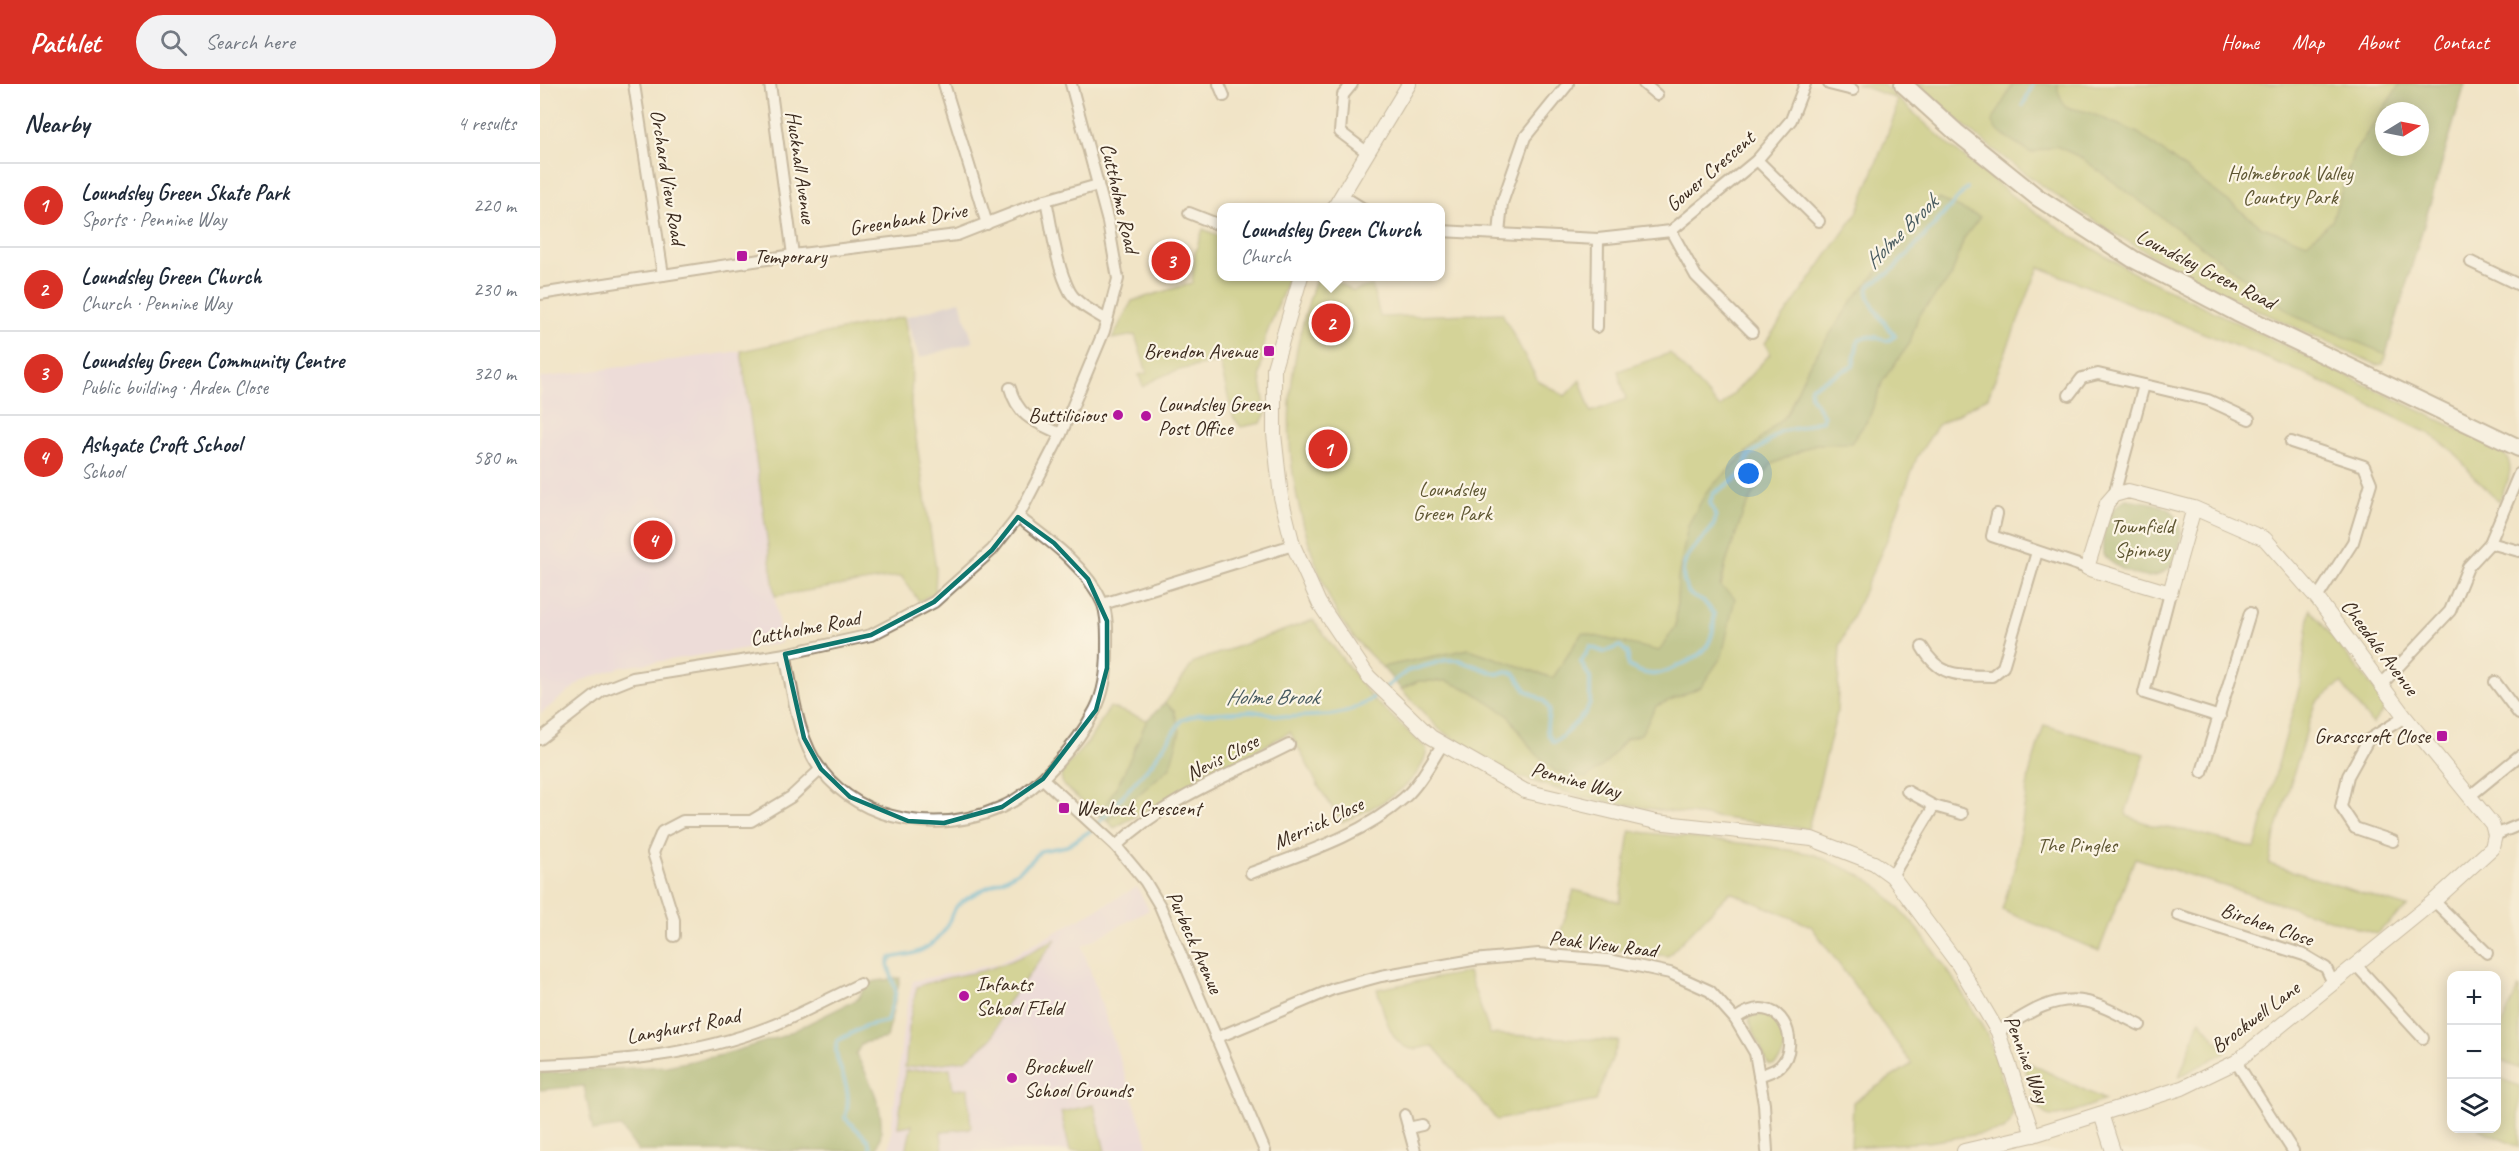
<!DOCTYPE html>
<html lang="en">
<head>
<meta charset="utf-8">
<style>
	:root { --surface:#fff; --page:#f2f2f3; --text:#1f2937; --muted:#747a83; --line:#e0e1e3; --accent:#d93025 }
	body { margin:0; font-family:Caveat,sans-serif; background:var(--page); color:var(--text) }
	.controls { position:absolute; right:18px; bottom:18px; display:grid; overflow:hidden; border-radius:12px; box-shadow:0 3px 15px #0003 }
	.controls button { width:54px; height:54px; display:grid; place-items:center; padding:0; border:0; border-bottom:2px solid var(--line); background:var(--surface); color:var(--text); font:30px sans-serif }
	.compass { position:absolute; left:1835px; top:18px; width:54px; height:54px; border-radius:50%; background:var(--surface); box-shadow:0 3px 15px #0003; rotate:80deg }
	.you { position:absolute; left:1209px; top:390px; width:21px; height:21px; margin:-15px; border:4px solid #fff; border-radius:50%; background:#1a73e8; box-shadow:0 0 0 9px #1a73e833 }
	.badge { display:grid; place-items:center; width:39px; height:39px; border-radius:50%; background:var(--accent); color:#fff; font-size:20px; font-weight:700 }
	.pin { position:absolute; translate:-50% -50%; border:3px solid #fff; box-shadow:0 2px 6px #0006 }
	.popup { position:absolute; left:677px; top:119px; width:228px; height:78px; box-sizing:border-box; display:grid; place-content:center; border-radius:12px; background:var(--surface); filter:drop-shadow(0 2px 4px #0005); font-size:20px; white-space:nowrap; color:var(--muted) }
	.popup b { font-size:22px; color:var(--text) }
	.popup::after { content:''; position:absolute; left:50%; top:100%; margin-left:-12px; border:12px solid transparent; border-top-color:var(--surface) }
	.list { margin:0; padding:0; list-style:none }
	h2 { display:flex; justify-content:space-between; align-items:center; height:78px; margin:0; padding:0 24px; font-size:26px }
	h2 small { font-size:20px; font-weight:400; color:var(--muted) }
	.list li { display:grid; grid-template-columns:39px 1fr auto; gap:18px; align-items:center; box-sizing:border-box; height:84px; padding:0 24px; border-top:2px solid var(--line) }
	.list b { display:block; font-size:22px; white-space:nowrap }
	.list p { margin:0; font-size:20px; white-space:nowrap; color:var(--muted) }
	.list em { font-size:20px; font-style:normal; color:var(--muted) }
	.icon { flex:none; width:33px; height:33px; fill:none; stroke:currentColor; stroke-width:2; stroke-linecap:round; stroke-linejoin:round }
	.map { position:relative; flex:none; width:1979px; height:1067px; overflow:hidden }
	header { display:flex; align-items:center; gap:36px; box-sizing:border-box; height:84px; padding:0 30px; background:var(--accent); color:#fff }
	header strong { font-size:28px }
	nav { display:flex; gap:33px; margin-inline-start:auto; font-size:21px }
	.search { width:420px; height:54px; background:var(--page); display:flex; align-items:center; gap:15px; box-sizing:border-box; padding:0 21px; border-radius:33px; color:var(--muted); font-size:22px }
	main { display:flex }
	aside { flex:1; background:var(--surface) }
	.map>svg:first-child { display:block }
</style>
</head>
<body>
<header>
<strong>Pathlet</strong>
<div class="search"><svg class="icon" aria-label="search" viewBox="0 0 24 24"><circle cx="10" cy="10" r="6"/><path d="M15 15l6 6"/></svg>Search here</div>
<nav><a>Home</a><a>Map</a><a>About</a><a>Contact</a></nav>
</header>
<main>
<aside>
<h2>Nearby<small>4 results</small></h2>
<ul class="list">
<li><span class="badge">1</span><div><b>Loundsley Green Skate Park</b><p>Sports · Pennine Way</p></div><em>220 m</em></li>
<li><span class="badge">2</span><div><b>Loundsley Green Church</b><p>Church · Pennine Way</p></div><em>230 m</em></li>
<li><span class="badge">3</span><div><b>Loundsley Green Community Centre</b><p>Public building · Arden Close</p></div><em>320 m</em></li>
<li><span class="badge">4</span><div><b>Ashgate Croft School</b><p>School</p></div><em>580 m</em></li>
</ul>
</aside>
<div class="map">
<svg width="1979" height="1067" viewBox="0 0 1979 1067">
	<rect width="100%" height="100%" fill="#fcf5e5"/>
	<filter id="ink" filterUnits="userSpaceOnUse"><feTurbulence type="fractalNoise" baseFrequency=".0167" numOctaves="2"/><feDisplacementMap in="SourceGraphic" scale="12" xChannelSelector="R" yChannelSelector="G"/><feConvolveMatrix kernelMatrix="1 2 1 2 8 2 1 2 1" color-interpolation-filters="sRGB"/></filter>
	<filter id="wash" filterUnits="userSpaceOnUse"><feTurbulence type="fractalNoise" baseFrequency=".008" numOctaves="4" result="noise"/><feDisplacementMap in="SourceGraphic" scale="24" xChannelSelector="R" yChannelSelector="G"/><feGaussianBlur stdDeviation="1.35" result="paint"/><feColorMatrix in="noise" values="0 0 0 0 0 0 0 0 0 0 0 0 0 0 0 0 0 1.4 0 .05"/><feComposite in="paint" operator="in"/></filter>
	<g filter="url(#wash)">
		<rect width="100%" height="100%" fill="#f1e4c6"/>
		<g fill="#e8d2ee">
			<polygon points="201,267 241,559 82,583 43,596 0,630 0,294"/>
			<polygon points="597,803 609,826 542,862 607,1057 607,1067 349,1067 365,931 373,897 458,880"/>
		</g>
		<polygon fill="#c9bfd7" points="420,217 433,258 379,274 366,233"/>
		<g fill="#b1be60" stroke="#76743f" stroke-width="1.5" fill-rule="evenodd">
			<path d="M1316 0H1342L1409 61 1481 119 1532 152 1594 189 1959 365C1979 380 1967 398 1959 417L1934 393 1914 368 1890 350 1763 289 1499 183 1448 313 1398 341 1377 373 1349 451 1300 561 1297 629 1268 745 1118 726 1042 713 971 690 900 646 861 605 878 597H907L932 607 969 632 993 667 1064 681 1086 655 1101 650 1116 622 1161 603 1186 479 1203 429 1230 381 1275 360 1311 359 1329 334 1343 296 1370 259 1378 232 1411 193 1424 154 1439 133 1399 115 1313 216 1268 283 1247 330 1167 407 1138 494 1136 542 1119 568 1042 549 1013 594 929 565 842 583C831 571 817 559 808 546 792 525 784 501 775 477 739 376 742 293 777 192L788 193 813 207 832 201 840 233 962 229 998 297 1025 312 1040 296 1051 328 1086 315 1078 287 1130 269 1180 324 1230 270 1225 259 1317 129 1355 30 1357 15Z"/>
			<path d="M1378 0H1925L1843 280 1837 281C1782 255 1726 231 1672 204 1565 149 1465 83 1378 0ZM1844 27H1880V63H1844Z"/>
			<path d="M663 145 681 153 682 192 749 193 725 254 720 291 726 329 721 339 701 343 693 333 680 279C656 281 622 288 603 303L599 291 607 289 595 251 572 255 592 217 652 199 655 169Z"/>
			<polygon points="364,233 372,274 371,321 396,485 395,509 379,517 361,492 235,512 201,267"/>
			<polygon points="1770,525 1839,611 1843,619 1843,627 1832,640 1801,599 1775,619 1735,751 1729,780 1867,823 1836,850 1595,774 1559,867 1462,826 1476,778 1489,691 1504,641 1605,670 1586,727 1587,732 1614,742 1648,747 1715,764 1760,601"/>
			<path d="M773 536 832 614 887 665C881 704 833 724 802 738L780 705 750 648 574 744 568 737 630 683 634 626 625 619 654 578Z"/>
			<polygon points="570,623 607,636 582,693 559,732 523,701 521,692 524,685 548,658"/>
			<polygon points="1090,747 1218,761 1273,770 1318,790 1337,801 1377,844 1415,897 1448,952 1473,1027 1470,1039 1464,1046 1389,1058 1311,1063 1313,1018 1372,980 1271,842 1190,808 1128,872 1017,859 1034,806 1080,818"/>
			<path d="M516 855 466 921 452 954 426 976 365 984 370 934 377 903C398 894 419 892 441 887 468 880 491 868 516 855Z"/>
			<path d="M928 888 950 950 1079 957 1056 1017 957 1036 893 962C887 962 879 965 873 965 849 963 843 923 837 905Z"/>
			<polygon points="1979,902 1979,985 1957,974 1957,951"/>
			<path d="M1224 930C1244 938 1254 967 1234 981H1230L1227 978 1209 937V932Z"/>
			<polygon points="1660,936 1686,968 1639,993"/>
			<path d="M1483 976 1565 1016C1499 1041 1503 1044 1483 976Z"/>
			<polygon points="410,984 413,1006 428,1004 431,1044 401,1048 403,1067 366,1067 372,1041 358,1043 365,987"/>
			<polygon points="1957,993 1979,1002 1979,1063 1938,1045 1956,1044"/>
			<polygon points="554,1021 565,1067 530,1067 521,1028"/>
		</g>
		<g fill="#8ca556" stroke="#64683a" stroke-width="1.5" fill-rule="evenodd">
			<path d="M1473 0H1518V7L1525 23 1548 28 1598 49 1722 143 1767 159 1792 137 1813 70 1860 0H1925L1846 270 1757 233 1540 73 1516 62 1491 69 1457 47 1452 38ZM1844 27H1880V63H1844Z"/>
			<polygon points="1399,115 1440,133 1424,154 1411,193 1378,232 1370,259 1343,296 1329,334 1311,359 1275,360 1230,381 1203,429 1186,479 1180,502 1195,514 1182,572 1161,603 1116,622 1101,650 1086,655 1064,681 1046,694 1015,687 993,667 969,632 932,607 907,597 878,597 861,605 842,583 929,565 1013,594 1042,549 1119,567 1136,542 1138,494 1148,441 1167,407 1247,330 1268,283 1313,216"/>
			<path d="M1586 415C1600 417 1615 418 1628 425 1649 436 1642 479 1622 489 1603 500 1576 484 1563 471 1561 451 1567 425 1586 415Z"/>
			<polygon points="625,619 634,626 640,647 630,683 568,737 559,732 582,693 607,636"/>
			<path d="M360 894 347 954 322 959 316 970C331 998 351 1035 336 1067H98L81 1043 53 1047 44 1002 0 1006V989L126 982 182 971 243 952 318 915 327 900 336 897Z"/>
		</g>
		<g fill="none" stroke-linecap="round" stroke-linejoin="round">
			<g stroke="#5cb4d9" stroke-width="4">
				<polyline points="1483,21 1493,0"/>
				<path d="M331 1067 328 1056 305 1034C316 999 291 981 297 957L325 942 347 937 356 908 348 880 350 874C360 872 373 871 382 866 391 862 405 849 408 840 412 832 412 826 419 820 446 799 480 795 500 767L527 762 553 745 613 678 642 636 658 630 712 627 748 633 791 631 809 627 827 618 867 587 906 576H919L957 590 967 587 975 590 986 606 1004 617 1009 625C1009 638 1002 647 1014 658L1023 652 1046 628 1050 618V594L1041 578 1050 563 1064 568 1080 562 1088 569V582C1096 586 1105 591 1115 590 1126 589 1158 574 1165 565 1173 554 1174 543 1174 530 1171 526 1168 522 1165 519 1160 515 1153 514 1149 509 1125 467 1180 454 1175 431 1175 427 1171 422 1170 418L1173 410 1201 391 1209 371 1227 359 1241 347 1259 344 1282 336 1284 332 1270 311 1271 303 1313 282 1318 257C1329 250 1336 253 1347 257L1355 252C1347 243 1326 216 1328 206 1329 198 1343 194 1349 189 1376 164 1401 132 1427 104"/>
			</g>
		</g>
	</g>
	<g filter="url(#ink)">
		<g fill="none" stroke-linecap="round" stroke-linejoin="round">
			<defs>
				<g id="minor">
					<polyline points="94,0 123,191"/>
					<polyline points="230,0 253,171"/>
					<polyline points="404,0 447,140"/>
					<polyline points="679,0 684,12"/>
					<polyline points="812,0 803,11 800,48 828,69"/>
					<polyline points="1104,0 1117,11"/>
					<polyline points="1289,0 1313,6"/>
					<polyline points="1217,76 1279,137"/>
					<polyline points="801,111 822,124"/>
					<path d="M506 116C512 144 516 182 530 208 537 220 555 229 567 236"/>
					<polyline points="649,129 682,142"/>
					<polyline points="900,147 1058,155 1131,147 1217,76 1251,36 1265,0"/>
					<polyline points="1131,147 1156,192 1212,248"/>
					<polyline points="959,150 962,119 985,53 1028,0"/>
					<polyline points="1931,178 1979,201"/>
					<polyline points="0,210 253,171 417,151 506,116 558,101"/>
					<polyline points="1057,243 1058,155"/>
					<path d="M470 304C478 333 495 338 521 350"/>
					<polyline points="1529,311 1542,294 1558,290 1668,316 1709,335"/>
					<polyline points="1751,358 1824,382 1831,399 1813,458 1777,514"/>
					<polyline points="1574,411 1604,301"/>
					<polyline points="1457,430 1452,452 1547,484"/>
					<polyline points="1950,459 1979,467"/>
					<polyline points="1630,509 1604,609 1680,633"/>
					<polyline points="563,520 753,461"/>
					<path d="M1382 563C1400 594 1419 591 1452 592L1463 583 1497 468"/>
					<path d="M245 570C253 607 257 655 281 686 324 740 401 750 462 723 496 708 538 660 555 626 564 609 567 584 567 565 567 550 568 534 563 520 547 483 509 456 478 433"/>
					<polyline points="1955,598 1979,630"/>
					<polyline points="1842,600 1910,527 1928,483 1950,459 1979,390"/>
					<polyline points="0,655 63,606 93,594 245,570 331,551 394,518 452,466 478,433 521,350 564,247 578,195 568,138 531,0"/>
					<polyline points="1662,688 1710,529"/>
					<polyline points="503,695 576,762 605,797 620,822 725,1067"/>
					<polyline points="1367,707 1394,722 1422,730"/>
					<polyline points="1930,712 1979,672"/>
					<polyline points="1955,751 1979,741"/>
					<polyline points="1853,757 1815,744 1801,723 1808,692 1828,656 1865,633"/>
					<path d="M576 762C624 716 690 691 749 661"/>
					<path d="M711 789C764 769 821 752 864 714 879 701 891 678 902 661"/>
					<polyline points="1352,792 1394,722"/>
					<polyline points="1894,817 1947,869"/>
					<polyline points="1638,831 1764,871 1786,884 1793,899"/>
					<polyline points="134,852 134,836 113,769 122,748 143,737 211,737 251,713 281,685"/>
					<polyline points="1816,881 1883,954"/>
					<path d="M1195 935C1241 902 1263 960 1240 982 1235 987 1226 989 1219 992"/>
					<path d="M1458 948C1486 930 1514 910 1548 918 1565 922 1583 933 1600 941"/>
					<polyline points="676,954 793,905 841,892 933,876 998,870 1069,876 1130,889 1170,907 1195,935 1215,969 1224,1020 1227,1067"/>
					<polyline points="1696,978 1753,1067"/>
					<path d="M0 981C76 978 157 971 229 943 260 931 290 914 320 900"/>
					<polyline points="865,1031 875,1067"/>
					<polyline points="868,1044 882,1041"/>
				</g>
				<g id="tertiary">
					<polyline points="794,124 869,0"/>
					<polyline points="761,192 734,284 734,350 741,413 753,461 779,519 828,592 891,653 985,707 1116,738 1272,755 1334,779 1352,792 1418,880 1458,948 1493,1051"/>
					<polyline points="1561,1030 1573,1067"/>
					<polyline points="1424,1067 1493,1051 1642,1004 1696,978 1894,817 1952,764 1955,751 1952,740 1865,633 1777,514 1725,455 1654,424 1588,407 1574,411 1567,419 1547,484 1630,509 1654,424"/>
				</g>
				<polyline id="secondary" points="1363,0 1416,48 1497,113 1593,175 1697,229 1979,364"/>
			</defs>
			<use href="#minor" stroke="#968772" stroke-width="14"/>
			<use href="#tertiary" stroke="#968772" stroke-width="16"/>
			<use href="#secondary" stroke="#968772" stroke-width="20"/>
			<use href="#minor" stroke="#fff" stroke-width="10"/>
			<use href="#tertiary" stroke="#fff" stroke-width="14"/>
			<use href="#secondary" stroke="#fff" stroke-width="16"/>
		</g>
	</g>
	<path d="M0 0H1979V1067H0ZM478 433 514 459 548 495 567 537V584L556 626 503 695 462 723 404 739 368 737 310 713 281 685 264 654 245 570 331 551 394 518 452 466Z" fill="#f1e4c6" fill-opacity=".55" fill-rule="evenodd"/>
	<path fill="none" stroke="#0f766e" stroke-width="4.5" stroke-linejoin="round" d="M478 433 514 459 548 495 567 537V584L556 626 503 695 462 723 404 739 368 737 310 713 281 685 264 654 245 570 331 551 394 518 452 466Z"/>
	<g fill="#b5179e" stroke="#fcf5e5" stroke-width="2">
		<rect x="196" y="166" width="12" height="12" rx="3"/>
		<rect x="723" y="261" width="12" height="12" rx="3"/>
		<circle cx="578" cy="331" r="6"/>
		<circle cx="606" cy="332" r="6"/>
		<rect x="1896" y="646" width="12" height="12" rx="3"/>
		<rect x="518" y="718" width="12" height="12" rx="3"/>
		<circle cx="424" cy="912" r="6"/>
		<circle cx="472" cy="994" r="6"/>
	</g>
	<g text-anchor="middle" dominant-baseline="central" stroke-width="4.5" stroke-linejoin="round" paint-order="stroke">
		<g font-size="21" fill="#3b2a1e" stroke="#fcf5e5">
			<text transform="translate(261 83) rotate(82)">Hucknall Avenue</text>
			<text transform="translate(1170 87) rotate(-41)">Gower Crescent</text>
			<text transform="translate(128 93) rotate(81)">Orchard View Road</text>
			<text transform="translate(580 114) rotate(77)">Cuttholme Road</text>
			<text transform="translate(368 135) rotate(-9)">Greenbank Drive</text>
			<text transform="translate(1666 185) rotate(27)">Loundsley Green Road</text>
			<text transform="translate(265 544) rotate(-11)">Cuttholme Road</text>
			<text transform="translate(1840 563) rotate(53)">Cheedale Avenue</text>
			<text transform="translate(682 673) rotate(-27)">Nevis Close</text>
			<text transform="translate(1036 696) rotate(15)">Pennine Way</text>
			<text transform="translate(778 739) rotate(-25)">Merrick Close</text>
			<text transform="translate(1727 840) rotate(19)">Birchen Close</text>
			<text transform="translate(655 858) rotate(66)">Purbeck Avenue</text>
			<text transform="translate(1063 860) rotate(7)">Peak View Road</text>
			<text transform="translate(1715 933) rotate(-37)">Brockwell Lane</text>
			<text transform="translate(143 942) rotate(-11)">Langhurst Road</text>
			<text transform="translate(1487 975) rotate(69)">Pennine Way</text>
		</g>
		<g font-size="21" fill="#5e5632" stroke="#fcf5e5">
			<text x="1750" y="89">Holmebrook Valley<tspan x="1750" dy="24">Country Park</tspan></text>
			<text x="912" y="405">Loundsley<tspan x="912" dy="24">Green Park</tspan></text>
			<text x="1602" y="442">Townfield<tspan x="1602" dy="24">Spinney</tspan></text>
			<text x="1537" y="761">The Pingles</text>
		</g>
		<g font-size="21" fill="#3b2a1e" stroke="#fcf5e5" text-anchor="start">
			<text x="214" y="172">Temporary</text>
			<text x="717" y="267" text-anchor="end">Brendon Avenue</text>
			<text x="618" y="320">Loundsley Green<tspan x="618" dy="24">Post Office</tspan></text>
			<text x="566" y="331" text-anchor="end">Buttilicious</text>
			<text x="1890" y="652" text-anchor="end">Grasscroft Close</text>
			<text x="536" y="724">Wenlock Crescent</text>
			<text x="436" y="900">Infants<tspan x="436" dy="24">School FIeld</tspan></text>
			<text x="484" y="982">Brockwell<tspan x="484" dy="24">School Grounds</tspan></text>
		</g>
		<g font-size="22" font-style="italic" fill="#475a5f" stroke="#fcf5e5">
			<text transform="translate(1361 148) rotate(-45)">Holme Brook</text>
			<text x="732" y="613">Holme Brook</text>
		</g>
	</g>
</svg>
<div class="controls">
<button>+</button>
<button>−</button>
<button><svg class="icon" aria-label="layers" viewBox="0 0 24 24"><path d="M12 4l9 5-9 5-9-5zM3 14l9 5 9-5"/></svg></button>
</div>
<svg class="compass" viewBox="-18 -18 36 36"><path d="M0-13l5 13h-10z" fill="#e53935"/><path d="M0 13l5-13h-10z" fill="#747a83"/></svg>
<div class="you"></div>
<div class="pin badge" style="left:788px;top:365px">1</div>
<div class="pin badge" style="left:791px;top:239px">2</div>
<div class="popup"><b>Loundsley Green Church</b>Church</div>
<div class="pin badge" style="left:631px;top:177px">3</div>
<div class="pin badge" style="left:113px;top:456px">4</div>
</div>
</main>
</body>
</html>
